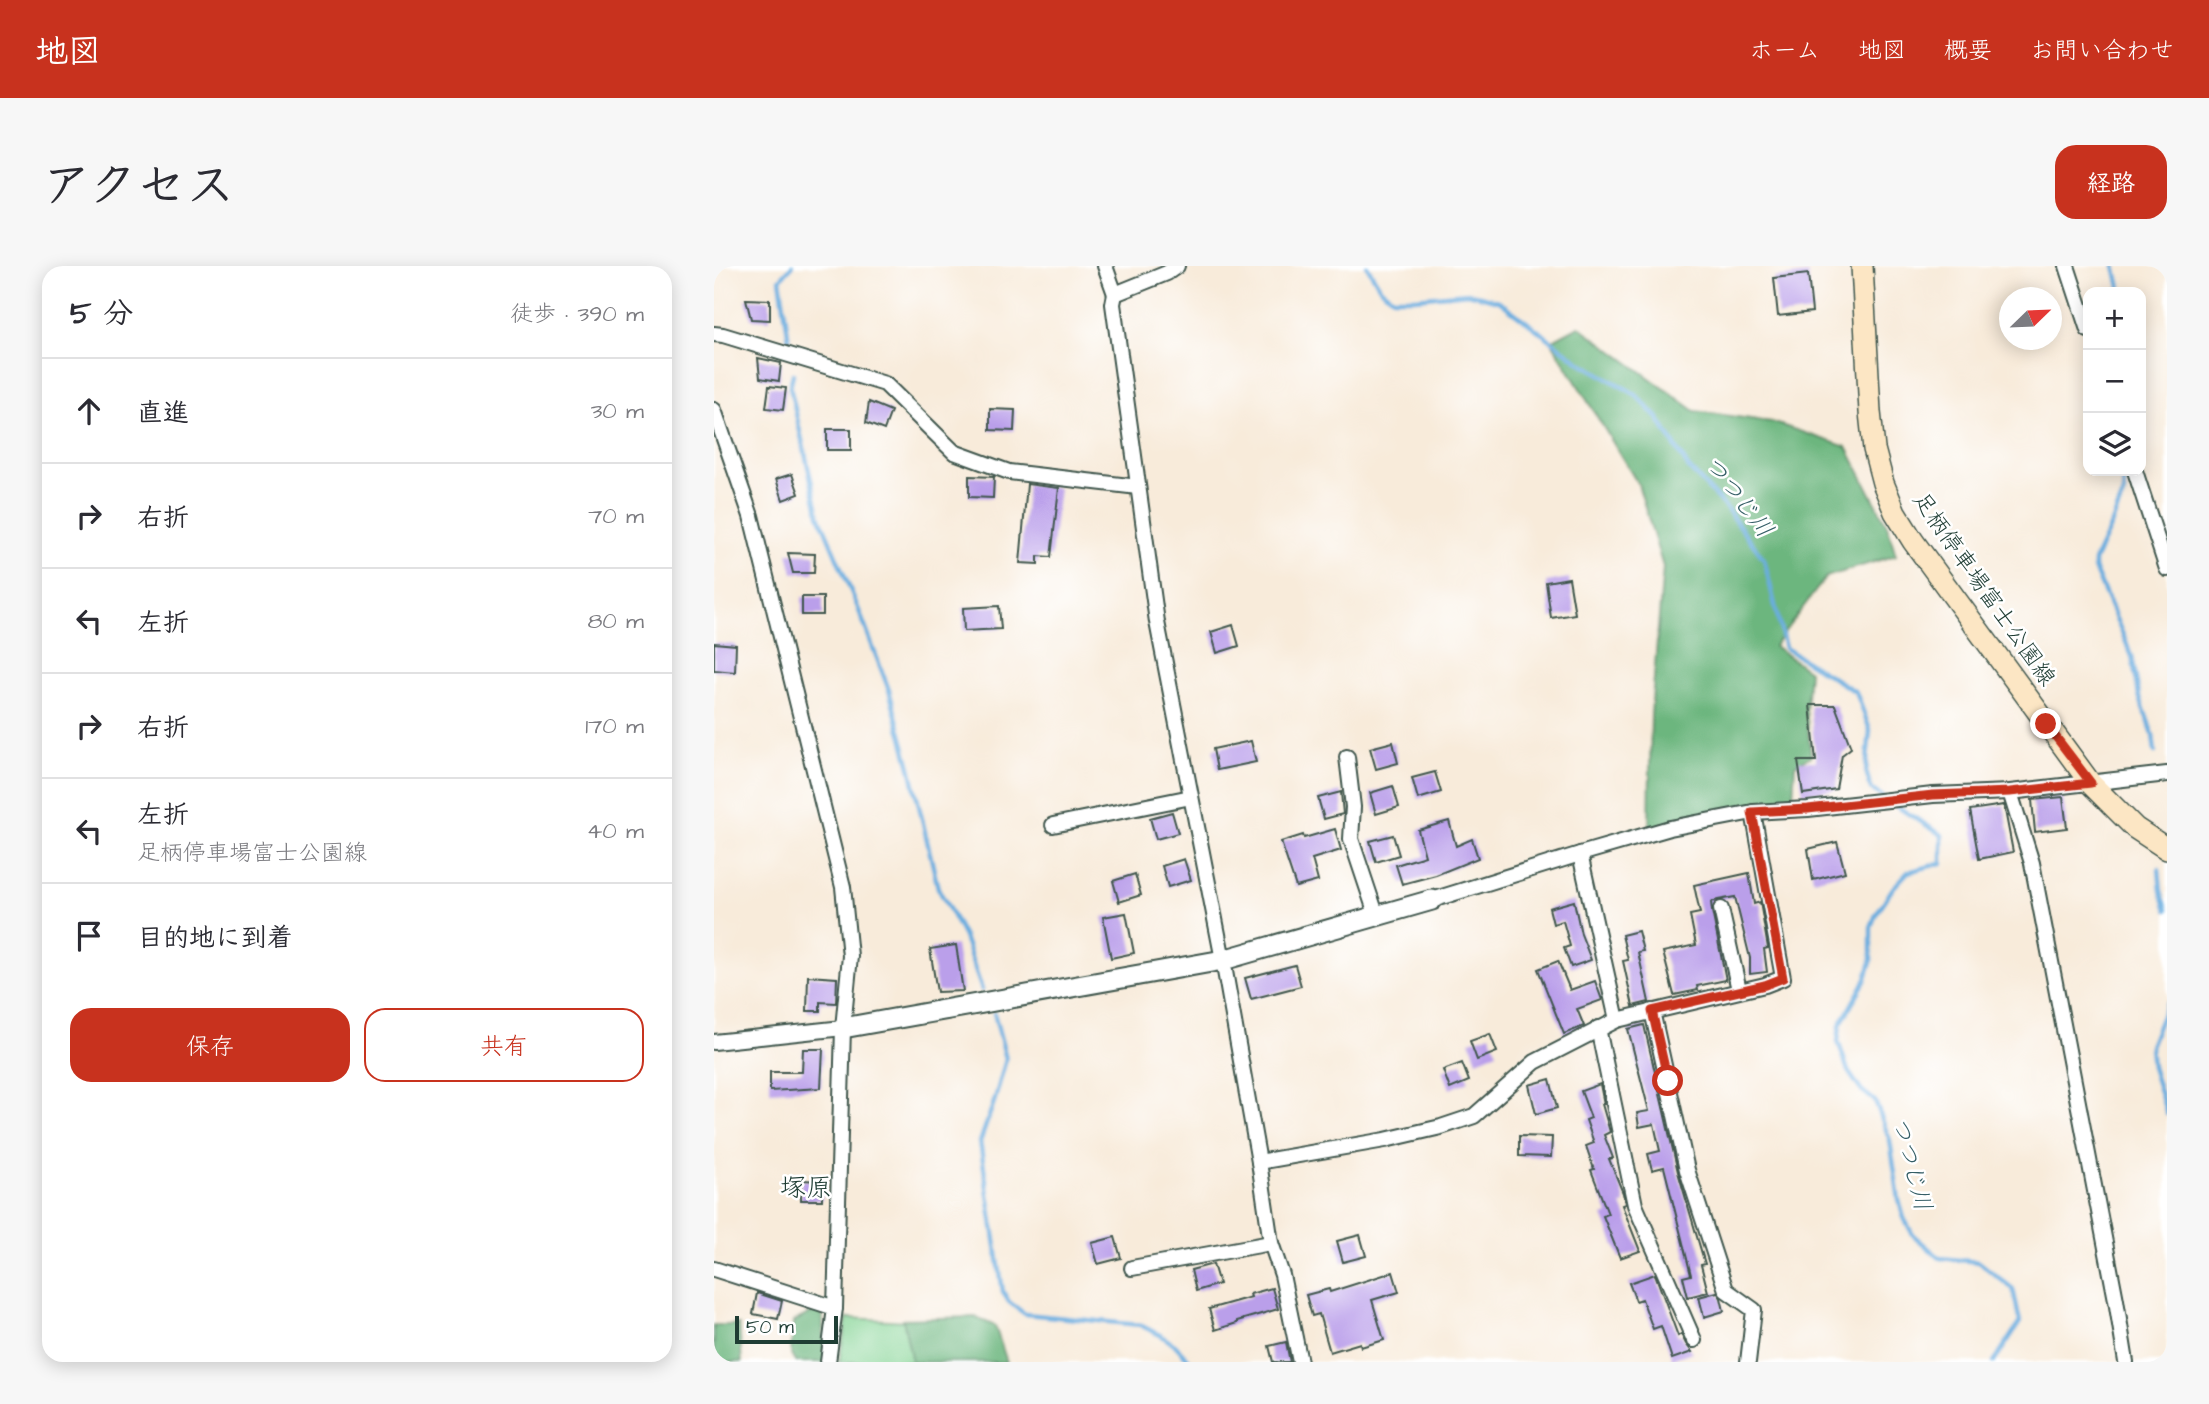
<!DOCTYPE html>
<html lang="ja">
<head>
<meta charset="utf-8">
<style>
	:root { --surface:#fff; --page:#f7f7f7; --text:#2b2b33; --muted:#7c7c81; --line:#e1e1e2; --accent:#c8321e }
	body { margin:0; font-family:"Architects Daughter","Klee One",sans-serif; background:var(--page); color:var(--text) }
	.controls { position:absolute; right:21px; top:21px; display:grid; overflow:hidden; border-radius:14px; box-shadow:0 4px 18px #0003 }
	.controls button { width:63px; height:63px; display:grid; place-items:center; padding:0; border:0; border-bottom:2px solid var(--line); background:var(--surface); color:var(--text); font:35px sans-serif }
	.compass { position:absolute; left:1285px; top:21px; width:63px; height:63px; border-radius:50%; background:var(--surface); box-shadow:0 4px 18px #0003; rotate:67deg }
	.scale { position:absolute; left:21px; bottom:18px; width:103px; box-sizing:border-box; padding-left:7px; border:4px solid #1f3d34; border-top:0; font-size:19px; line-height:24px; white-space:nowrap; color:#1f3d34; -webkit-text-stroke:5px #fff; paint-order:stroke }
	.stop { position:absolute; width:21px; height:21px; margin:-16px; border:5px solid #c8321e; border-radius:50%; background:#fff }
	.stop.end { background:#c8321e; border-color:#fff; box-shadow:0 2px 7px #0008 }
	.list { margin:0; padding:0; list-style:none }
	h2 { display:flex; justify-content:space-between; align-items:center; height:91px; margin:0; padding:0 28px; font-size:30px }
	h2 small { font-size:23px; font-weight:400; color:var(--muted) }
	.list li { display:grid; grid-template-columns:46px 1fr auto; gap:21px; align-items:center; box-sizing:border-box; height:105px; padding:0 28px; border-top:2px solid var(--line) }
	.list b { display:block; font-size:26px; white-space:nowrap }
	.list p { margin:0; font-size:23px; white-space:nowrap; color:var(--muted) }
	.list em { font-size:23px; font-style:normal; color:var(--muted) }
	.actions { display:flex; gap:14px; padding:21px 28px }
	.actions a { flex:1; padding:16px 0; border:2px solid var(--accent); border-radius:21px; text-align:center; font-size:24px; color:var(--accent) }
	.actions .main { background:var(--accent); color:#fff }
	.icon { flex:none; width:38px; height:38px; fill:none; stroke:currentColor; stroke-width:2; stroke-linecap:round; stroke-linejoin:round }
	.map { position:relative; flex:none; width:1453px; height:1096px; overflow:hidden; border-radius:21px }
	header { display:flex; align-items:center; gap:42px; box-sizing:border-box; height:98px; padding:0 35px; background:var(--accent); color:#fff }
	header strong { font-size:33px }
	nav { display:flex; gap:38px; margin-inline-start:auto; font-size:24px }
	.intro { display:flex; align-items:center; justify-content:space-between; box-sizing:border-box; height:168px; padding:0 42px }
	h1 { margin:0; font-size:49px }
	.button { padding:18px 32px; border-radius:21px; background:var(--accent); color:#fff; font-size:24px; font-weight:700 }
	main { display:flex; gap:42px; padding:0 42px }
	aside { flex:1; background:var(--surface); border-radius:21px; box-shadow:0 4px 18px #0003 }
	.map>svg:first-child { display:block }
</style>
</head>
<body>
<header>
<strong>地図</strong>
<nav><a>ホーム</a><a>地図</a><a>概要</a><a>お問い合わせ</a></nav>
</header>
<div class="intro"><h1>アクセス</h1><a class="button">経路</a></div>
<main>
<aside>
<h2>5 分<small>徒歩 · 390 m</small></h2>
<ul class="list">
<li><svg class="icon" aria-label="ahead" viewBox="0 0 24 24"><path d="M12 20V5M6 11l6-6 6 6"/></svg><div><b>直進</b></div><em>30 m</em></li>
<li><svg class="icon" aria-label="right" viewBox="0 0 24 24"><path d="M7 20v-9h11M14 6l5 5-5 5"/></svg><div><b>右折</b></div><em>70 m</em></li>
<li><svg class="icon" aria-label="left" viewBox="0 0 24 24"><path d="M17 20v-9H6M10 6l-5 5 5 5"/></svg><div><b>左折</b></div><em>80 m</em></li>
<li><svg class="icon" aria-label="right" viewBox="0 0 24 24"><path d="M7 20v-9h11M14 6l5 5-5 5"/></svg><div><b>右折</b></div><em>170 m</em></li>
<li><svg class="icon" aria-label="left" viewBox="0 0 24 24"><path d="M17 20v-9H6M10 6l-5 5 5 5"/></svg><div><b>左折</b><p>足柄停車場富士公園線</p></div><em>40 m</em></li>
<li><svg class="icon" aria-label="arrive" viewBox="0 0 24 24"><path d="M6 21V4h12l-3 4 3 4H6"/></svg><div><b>目的地に到着</b></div></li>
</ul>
<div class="actions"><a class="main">保存</a><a>共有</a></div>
</aside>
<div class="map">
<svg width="1453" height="1096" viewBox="0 0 1453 1096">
	<rect width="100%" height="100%" fill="#fff"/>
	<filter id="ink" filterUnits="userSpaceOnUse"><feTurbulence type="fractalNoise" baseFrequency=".0143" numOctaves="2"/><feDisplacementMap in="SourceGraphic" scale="14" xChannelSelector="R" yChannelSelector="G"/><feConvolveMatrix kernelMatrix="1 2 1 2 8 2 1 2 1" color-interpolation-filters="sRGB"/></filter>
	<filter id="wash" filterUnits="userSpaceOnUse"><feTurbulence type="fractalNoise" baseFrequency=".00686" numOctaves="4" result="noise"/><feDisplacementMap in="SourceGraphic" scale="28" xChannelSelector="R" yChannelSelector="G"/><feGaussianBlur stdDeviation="1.57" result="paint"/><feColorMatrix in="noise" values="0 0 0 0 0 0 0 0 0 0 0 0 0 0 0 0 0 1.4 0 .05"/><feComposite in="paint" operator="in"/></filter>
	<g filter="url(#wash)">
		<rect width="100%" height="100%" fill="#f8ebda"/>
		<polygon fill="#85d494" stroke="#528864" stroke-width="2" points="133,1052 194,1055 199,1096 125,1096"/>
		<g fill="#6cb67e" stroke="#467a59" stroke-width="2">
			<polygon points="865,60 981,145 1058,156 1133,181 1173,259 1182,289 1112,311 1060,380 1095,405 1092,444 1097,490 1081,499 1079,532 935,561 937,448 949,301 924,218 837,75"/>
			<polygon points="108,1041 111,1096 81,1096 77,1089 79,1056"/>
			<polygon points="261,1051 281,1060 293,1096 198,1096 189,1053"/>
			<polygon points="0,1059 25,1059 28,1096 0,1096"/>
		</g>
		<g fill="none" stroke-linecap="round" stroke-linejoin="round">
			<g stroke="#6baddf" stroke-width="4.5">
				<polyline points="653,0 667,23 679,32 701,32 754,27 785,35 867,97 921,128 944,152 974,201 1012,242 1050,293 1071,382 1142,426 1156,464 1152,505 1157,523 1169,531"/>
				<polyline points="1401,0 1407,26"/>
				<polyline points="75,75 66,13 78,0"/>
				<polyline points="79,108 76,121 105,249 144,342 175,424 196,501 224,622 250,671 268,724"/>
				<polyline points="1408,205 1410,227 1398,257 1380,295 1380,302 1418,390 1425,429 1439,469 1441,486"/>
				<polyline points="1179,538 1228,569 1228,597 1194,606 1179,622 1162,648 1157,661 1157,696 1151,715 1126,759 1124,775 1134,805 1146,823 1161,835 1176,874 1185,934 1190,952 1199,969 1226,992 1265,996 1299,1023 1306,1056 1280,1096"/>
				<polyline points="1445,603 1447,625 1453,644"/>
				<polyline points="1453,737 1436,780 1438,801 1453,848"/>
				<polyline points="280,747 292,793 281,833 266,876 289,1026 295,1036 311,1048 426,1059 446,1069 461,1079 477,1096"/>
			</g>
		</g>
		<g id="blocks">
			<g fill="#ba9fea">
				<polygon points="1094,8 1098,46 1064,50 1060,12"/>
				<polygon points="32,33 56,34 56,54 37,53"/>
				<polygon points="44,92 67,97 65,115 46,112"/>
				<polygon points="55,120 72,122 69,144 52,142"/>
				<polygon points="155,136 177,145 170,164 152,157"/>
				<polygon points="276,143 301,144 300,165 276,164"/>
				<rect x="113" y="163" width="24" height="21"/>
				<polygon points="78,208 85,228 69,234 62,213"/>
				<polygon points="255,210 280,211 279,232 255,231"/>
				<polygon points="313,218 345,222 337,291 324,290 324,298 306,297"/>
				<polygon points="74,287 101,288 100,307 79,307"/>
				<polygon points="855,312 861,348 837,352 832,316"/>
				<rect x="88" y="331" width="21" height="18"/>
				<polygon points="285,340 287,363 250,365 249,342"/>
				<polygon points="519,359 525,380 503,387 497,366"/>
				<polygon points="0,377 22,379 21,406 0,404"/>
				<polygon points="1096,439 1121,439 1137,482 1128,489 1122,523 1089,528 1084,495 1102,495"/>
				<polygon points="537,475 542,496 503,504 499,483"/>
				<polygon points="679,476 684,497 662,503 656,482"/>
				<polygon points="721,506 727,526 704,533 698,512"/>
				<polygon points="679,520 685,541 662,548 656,527"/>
				<polygon points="627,526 629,548 610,553 604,532"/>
				<polygon points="1349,531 1353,562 1321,566 1318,534"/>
				<polygon points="1290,539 1299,586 1265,593 1256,544"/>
				<polygon points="458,546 464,567 442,573 436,552"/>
				<polygon points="735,555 742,580 758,573 764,592 722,609 688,618 682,599 711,590 704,564"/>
				<polygon points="621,563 627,584 598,593 604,615 582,621 567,576 589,569 590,572"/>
				<polygon points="679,569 685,589 662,596 656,575"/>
				<polygon points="1123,576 1131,606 1099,614 1094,583"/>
				<polygon points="470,593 477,614 454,621 448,600"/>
				<polygon points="1035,607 1040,638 1046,636 1054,682 1050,683 1053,706 1036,708 1036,692 1021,631 1004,634 997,636 998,645 1012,714 983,720 984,724 960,729 949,686 982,679 976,649 986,647 980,619"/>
				<polygon points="421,608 427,629 405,636 399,615"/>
				<polygon points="860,635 867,668 877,694 857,701 850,682 856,680 849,655 839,658 835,642"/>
				<polygon points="412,647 420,687 397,692 389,651"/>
				<polygon points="924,665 929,685 924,686 935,736 919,740 909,695 914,694 908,669"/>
				<polygon points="242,679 249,725 223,726 216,683"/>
				<polygon points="844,695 856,724 881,715 888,734 863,743 870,760 850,768 824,703"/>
				<polygon points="581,699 587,720 537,733 531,712"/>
				<polygon points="94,710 123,712 122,737 106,736 106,745 93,745"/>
				<polygon points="930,759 964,906 991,998 987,999 994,1026 974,1031 969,1011 977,1009 950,901 938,904 934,888 946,885 940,858 925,861 923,847 935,845 914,763"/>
				<polygon points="776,768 783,786 763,794 756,775"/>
				<polygon points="89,783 109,783 107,822 56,825 56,806 88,806"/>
				<polygon points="748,797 755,815 736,823 729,804"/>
				<polygon points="836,813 843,842 822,848 815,819"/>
				<polygon points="886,818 890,838 888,838 896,866 890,869 899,892 895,893 909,927 911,938 908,939 926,985 906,992 889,950 894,948 877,904 880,903 872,880 880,877 872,854 877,852 867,825"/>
				<polygon points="805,870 838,871 837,891 805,890"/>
				<polygon points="87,914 108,915 108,934 87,934"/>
				<polygon points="646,969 652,990 629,996 623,975"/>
				<polygon points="401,971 407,992 384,998 378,977"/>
				<polygon points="499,998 505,1018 482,1025 477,1004"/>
				<polygon points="679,1006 685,1026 658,1034 670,1074 647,1081 646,1077 616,1086 605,1048 598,1050 592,1029 615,1023 616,1026"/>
				<polygon points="941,1008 964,1070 967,1068 972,1078 978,1086 958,1093 947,1060 939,1063 928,1033 922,1035 915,1017"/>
				<polygon points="558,1022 564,1043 523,1055 523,1057 501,1064 495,1043 537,1031 536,1028"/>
				<polygon points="1003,1026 1007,1032 1010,1045 990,1051 985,1031"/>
				<polygon points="43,1027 68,1035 64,1053 39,1048"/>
				<polygon points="572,1076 576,1096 559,1096 555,1080"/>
			</g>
		</g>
	</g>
	<g filter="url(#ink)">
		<use href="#blocks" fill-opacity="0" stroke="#40574d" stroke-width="2"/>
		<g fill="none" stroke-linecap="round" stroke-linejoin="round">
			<defs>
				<g id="minor">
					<polyline points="391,0 401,28"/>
					<polyline points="463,0 453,7 401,28 399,38 443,356 509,694 545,896 557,977 568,1009 586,1096"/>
					<polyline points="1353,0 1374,64"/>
					<polyline points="0,68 9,69 171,118 240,186 295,206 424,221"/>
					<polyline points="0,144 37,250 129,621 136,690 129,762 121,1042 114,1096"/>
					<polyline points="1421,205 1453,303"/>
					<polyline points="633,491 639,541 637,573 663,651"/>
					<polyline points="1296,526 1318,597 1402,1034 1412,1096"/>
					<polyline points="339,559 477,531"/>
					<polyline points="866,588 903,754"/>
					<polyline points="718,634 866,588 956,562 1039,546 1094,543 1219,529 1296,526 1453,508"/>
					<polyline points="1007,643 1025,724"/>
					<polyline points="938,745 973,904 1012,1024 1040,1044 1034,1096"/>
					<polyline points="884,762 921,939 980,1074"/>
					<polyline points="0,776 129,762"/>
					<polyline points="545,896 671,874 727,861 760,850 821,796 903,754 1051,719 1069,712 1039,546"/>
					<polyline points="418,1002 557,977"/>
					<polyline points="0,1003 121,1042"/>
				</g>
				<polyline id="tertiary" points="129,762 509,694 718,634"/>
				<polyline id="secondary" points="1148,0 1156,146 1160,183 1169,217 1181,246 1199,275 1377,518 1421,562 1453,583"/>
			</defs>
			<use href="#minor" stroke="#40574d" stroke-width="18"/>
			<use href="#tertiary" stroke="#40574d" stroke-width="23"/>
			<use href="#secondary" stroke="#40574d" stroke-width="24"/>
			<use href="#minor" stroke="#fff" stroke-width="14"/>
			<use href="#tertiary" stroke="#fff" stroke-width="19"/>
			<use href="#secondary" stroke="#fce6c4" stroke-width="21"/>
		</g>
	</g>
	<g fill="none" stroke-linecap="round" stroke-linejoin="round" filter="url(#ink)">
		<polyline stroke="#c8321e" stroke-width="9" points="954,815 938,745 1051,719 1069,712 1038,546 1094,543 1219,529 1296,526 1377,517 1332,458"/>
	</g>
	<g text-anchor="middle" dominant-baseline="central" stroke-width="5" stroke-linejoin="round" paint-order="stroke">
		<g font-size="23" fill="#1f3d34" stroke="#fff">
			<text transform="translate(1270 323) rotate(55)">足柄停車場富士公園線</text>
		</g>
		<g font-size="24" font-style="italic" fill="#365f67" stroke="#fff">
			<text transform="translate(1024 231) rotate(52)">つつじ川</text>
			<text transform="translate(1197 898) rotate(75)">つつじ川</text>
		</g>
		<g font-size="26" fill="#1f3d34" stroke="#fff">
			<text x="92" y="922">塚原</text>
		</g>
	</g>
</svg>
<div class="controls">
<button>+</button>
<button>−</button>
<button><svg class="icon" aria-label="layers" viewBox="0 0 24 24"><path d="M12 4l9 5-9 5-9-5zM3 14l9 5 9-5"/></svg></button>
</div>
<svg class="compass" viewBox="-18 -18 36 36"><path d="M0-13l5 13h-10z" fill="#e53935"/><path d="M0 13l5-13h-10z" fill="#7c7c81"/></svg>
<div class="scale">50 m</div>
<div class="stop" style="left:954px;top:815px"></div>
<div class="stop end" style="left:1332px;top:458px"></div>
</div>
</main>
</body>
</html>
